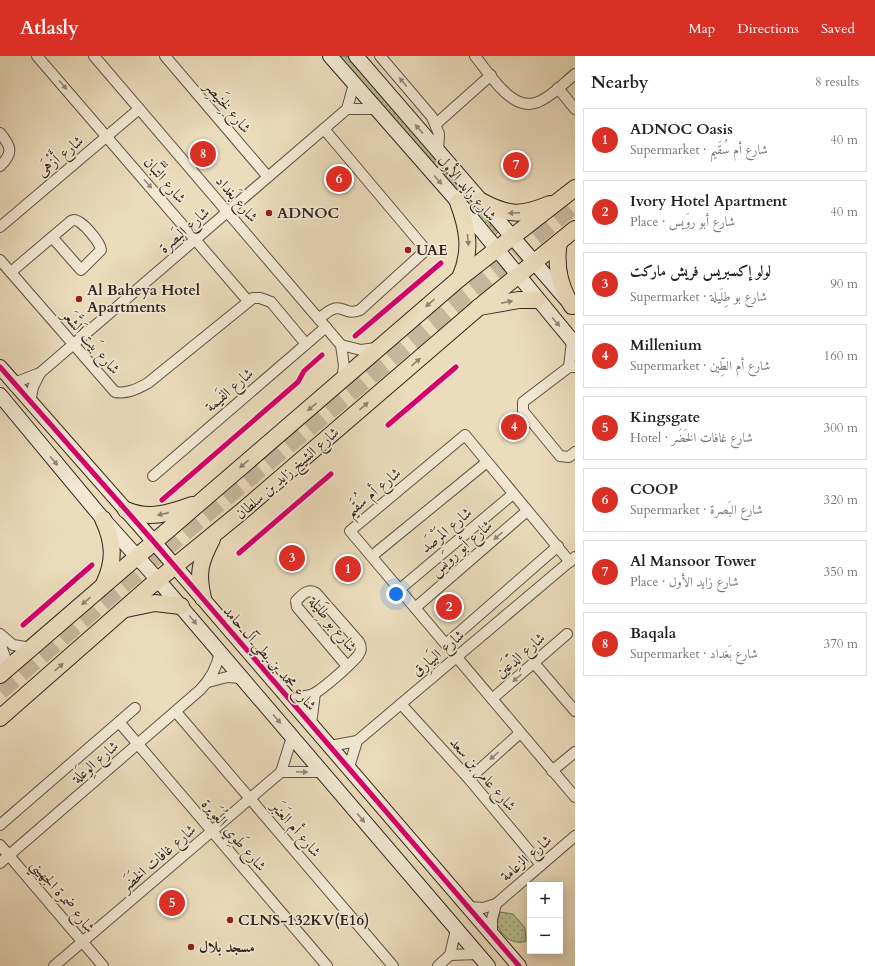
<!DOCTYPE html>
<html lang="en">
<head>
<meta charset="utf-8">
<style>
	:root { --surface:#fff; --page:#f6f6f6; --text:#202124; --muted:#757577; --line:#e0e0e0; --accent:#d93025 }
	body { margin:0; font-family:Cardo,Amiri,serif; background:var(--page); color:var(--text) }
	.controls { position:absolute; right:12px; bottom:12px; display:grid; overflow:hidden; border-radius:0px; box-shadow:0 2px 10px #0003 }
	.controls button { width:36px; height:36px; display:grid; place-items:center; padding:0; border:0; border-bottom:1px solid var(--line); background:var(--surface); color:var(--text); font:20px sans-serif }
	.you { position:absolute; left:396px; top:538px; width:14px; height:14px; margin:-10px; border:3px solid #fff; border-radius:50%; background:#1a73e8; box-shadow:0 0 0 6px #1a73e833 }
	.badge { display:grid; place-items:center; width:26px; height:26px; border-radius:50%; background:var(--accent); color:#fff; font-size:13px; font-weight:700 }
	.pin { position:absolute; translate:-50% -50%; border:2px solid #fff; box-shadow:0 1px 4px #0006 }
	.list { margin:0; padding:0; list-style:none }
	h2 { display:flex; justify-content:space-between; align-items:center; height:52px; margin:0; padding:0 16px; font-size:17px }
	h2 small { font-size:13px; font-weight:400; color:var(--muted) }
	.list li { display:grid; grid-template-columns:26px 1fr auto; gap:12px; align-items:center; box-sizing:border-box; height:64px; margin:0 8px 8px; padding:0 8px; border:1px solid var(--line); border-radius:0px }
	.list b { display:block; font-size:15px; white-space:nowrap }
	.list p { margin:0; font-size:13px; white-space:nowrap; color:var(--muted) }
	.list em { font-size:13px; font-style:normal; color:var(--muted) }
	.map { position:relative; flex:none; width:575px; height:910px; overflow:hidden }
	header { display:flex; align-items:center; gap:24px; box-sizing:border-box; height:56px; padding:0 20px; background:var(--accent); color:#fff }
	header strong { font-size:19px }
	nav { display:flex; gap:22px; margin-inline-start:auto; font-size:14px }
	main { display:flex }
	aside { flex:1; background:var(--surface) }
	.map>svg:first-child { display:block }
</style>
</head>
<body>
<header>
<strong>Atlasly</strong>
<nav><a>Map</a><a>Directions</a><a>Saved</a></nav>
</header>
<main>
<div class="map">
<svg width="575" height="910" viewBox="0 0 575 910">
	<defs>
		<pattern id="grass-dots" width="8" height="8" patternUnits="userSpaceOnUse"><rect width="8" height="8" fill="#b7c090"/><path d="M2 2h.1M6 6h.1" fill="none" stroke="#959c75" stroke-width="1.8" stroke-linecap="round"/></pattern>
	</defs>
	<rect width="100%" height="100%" fill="#ebdcbb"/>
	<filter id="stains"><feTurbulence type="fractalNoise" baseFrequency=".005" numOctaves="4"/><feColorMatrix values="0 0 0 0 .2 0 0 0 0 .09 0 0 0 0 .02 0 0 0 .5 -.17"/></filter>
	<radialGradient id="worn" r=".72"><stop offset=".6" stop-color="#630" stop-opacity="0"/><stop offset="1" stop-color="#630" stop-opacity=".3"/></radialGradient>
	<g fill="url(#grass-dots)" stroke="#757258">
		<polygon points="337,0 347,0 498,176 494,180"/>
		<path d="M500 856 513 858 525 872 526 885C513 890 500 879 497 867Z"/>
	</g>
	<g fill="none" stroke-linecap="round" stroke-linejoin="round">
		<polyline stroke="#c6b79c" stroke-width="18" stroke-dasharray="18 9" stroke-linecap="butt" points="0,635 156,500 575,148"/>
		<defs>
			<g id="street">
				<polyline points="37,0 248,245"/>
				<polyline points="94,0 341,289 344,310 342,324"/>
				<polyline points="165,0 268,121"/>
				<polyline points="380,0 432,61 439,78 438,96"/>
				<path d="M475 0C489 17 512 57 538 46 551 41 564 27 575 18"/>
				<polyline points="558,32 575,53"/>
				<polyline points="347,53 375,53"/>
				<polyline points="436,68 491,19"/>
				<path d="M0 77C11 90 14 97 0 110"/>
				<polyline points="0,171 139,53"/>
				<path d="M0 204 115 336C128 338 137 333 148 327L253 242H260L271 246 306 288"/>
				<path d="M11 216 71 165 74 164C82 164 100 186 101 194L81 214 52 181"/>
				<path d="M319 263C344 240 341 262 360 254L426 194 324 73"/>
				<polyline points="341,289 361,294 376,292"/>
				<polyline points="569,311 572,285"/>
				<polyline points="575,311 569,311 523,346 523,355 560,400 569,401 575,396"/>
				<polyline points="14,327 40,317 347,53 354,28"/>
				<polyline points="30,346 33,331 40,317"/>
				<polyline points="153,420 326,271"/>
				<polyline points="372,500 487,406"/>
				<polyline points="570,506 465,379 350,475 575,741"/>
				<polyline points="400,533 513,438"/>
				<polyline points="415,552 527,455"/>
				<polyline points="0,578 13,589 32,592"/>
				<polyline points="0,587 5,601 3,616"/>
				<polyline points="446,588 558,490"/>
				<polyline points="534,607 575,655"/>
				<polyline points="208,626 227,621 241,622"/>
				<path d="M288 641C296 641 308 641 315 637 324 632 354 606 359 598 362 594 361 590 359 586L316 537C307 532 302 539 296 545L297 551 347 610"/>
				<polyline points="492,643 567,578"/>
				<polyline points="401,648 469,723 541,809"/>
				<polyline points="176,656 393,910"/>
				<polyline points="119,666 327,910"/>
				<polyline points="311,668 315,637"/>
				<polyline points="330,690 357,685"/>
				<polyline points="349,711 357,685 575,501"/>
				<polyline points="552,715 575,696"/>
				<polyline points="281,716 323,716"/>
				<polyline points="469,723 520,677"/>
				<polyline points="0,769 135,652"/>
				<polyline points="0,789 103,910"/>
				<path d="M0 807 200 634C211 623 217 611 220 596"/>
				<polyline points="470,851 483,852 496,848 575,780"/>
				<polyline points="492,877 492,863 496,848"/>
				<polyline points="450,899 478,898"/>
				<polyline points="54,910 281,716 292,681"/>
				<polyline points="438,910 450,899 456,873"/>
			</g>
			<g id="secondary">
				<polyline points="330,0 458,146 575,288"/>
				<polyline points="356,0 566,243"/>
				<polyline points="0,311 154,486 519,910"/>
				<polyline points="0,339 103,463 158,524 488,910"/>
			</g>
			<g id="primary">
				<path d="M481 145C509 160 521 160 550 148"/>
				<path d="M458 146C468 173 472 195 460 222"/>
				<path d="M559 186C555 209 559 230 572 250"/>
				<polyline points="479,251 519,244 537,244"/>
				<path d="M126 454C149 464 170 457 192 449"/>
				<path d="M103 463C114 486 115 505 104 528"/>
				<path d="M203 542C197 517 200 506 212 483"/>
				<polyline points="126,553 155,547 181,550"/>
				<polyline points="0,619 460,222 575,132"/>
				<polyline points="0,662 148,532 241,456 478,252 575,173"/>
			</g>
		</defs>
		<use href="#street" stroke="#615348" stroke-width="12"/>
		<use href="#secondary" stroke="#332521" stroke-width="16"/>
		<use href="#primary" stroke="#332521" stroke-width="18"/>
		<use href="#street" stroke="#f2e8d3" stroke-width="10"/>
		<use href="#secondary" stroke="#f2e8d3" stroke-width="14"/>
		<use href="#primary" stroke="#ebdcbb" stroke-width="16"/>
		<defs>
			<g id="cycleway">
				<polyline points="355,280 441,207"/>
				<polyline points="0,311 154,486 519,910"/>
				<polyline points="388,369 456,311"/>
				<polyline points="162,444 298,326 304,315 322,299"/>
				<polyline points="239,497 331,418"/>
				<polyline points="23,569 92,509"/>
			</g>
		</defs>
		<use href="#cycleway" stroke="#f2e8d3" stroke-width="8"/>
		<use href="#cycleway" stroke="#d6006c" stroke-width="5"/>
	</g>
	<defs><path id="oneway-solid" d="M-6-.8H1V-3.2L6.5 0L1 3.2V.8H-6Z"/></defs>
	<g fill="#92867a">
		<use href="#oneway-solid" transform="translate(403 26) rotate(-131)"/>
		<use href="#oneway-solid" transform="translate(63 29) rotate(49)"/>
		<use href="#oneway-solid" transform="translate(419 73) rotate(-131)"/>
		<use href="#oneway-solid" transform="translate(438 124) rotate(48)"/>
		<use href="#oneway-solid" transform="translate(148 128) rotate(48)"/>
		<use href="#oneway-solid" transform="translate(556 266) rotate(50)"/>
		<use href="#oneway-solid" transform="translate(54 405) rotate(50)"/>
		<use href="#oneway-solid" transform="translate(498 480) rotate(139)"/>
		<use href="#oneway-solid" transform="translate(193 564) rotate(50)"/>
		<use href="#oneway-solid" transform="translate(517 622) rotate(139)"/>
		<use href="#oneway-solid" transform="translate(277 663) rotate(49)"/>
		<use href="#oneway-solid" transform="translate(494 700) rotate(138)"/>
		<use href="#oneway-solid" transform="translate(302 716) rotate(2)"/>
		<use href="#oneway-solid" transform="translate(361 762) rotate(50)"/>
	</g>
	<g fill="#8f806e">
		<use href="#oneway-solid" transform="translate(514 157) rotate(177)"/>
		<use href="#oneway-solid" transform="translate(468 184) rotate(85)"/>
		<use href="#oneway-solid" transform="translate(507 246) rotate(-12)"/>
		<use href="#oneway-solid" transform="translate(430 247) rotate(139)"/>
		<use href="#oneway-solid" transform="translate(416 306) rotate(-41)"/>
		<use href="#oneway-solid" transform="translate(364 350) rotate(-41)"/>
		<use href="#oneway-solid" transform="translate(312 351) rotate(140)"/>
		<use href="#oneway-solid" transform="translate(244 408) rotate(139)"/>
		<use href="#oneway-solid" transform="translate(163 458) rotate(167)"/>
		<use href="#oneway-solid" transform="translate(86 545) rotate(139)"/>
		<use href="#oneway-solid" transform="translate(59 611) rotate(-42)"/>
	</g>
	<g fill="#8f2418" stroke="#f2e8d3" stroke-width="1.5">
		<circle cx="269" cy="157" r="4"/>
		<circle cx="408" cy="194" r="4"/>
		<circle cx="79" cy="243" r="4"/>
		<circle cx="230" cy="864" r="4"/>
		<circle cx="191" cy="891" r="4"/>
	</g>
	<g text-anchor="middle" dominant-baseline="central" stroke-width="3.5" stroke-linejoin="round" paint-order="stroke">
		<g font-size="15" fill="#332521" stroke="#f2e8d3">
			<text transform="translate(228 51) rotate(50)">شارع لِخنَيصِر</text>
			<text transform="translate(60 100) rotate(-40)">شارع أَزْهَى</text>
			<text transform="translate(165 124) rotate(49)">شارع التَّبَّان</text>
			<text transform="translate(467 132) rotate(49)">شارع زايد الأول</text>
			<text transform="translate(237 143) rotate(49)">شارع بَغداد</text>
			<text transform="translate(184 174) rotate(-41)">شارع البَصرة</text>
			<text transform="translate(91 286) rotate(49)">شارع بَيت اَلشَّعَر</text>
			<text transform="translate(229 334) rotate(-41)">شارع الفَيمة</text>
			<text transform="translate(287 417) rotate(-41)">شارع الشيخ زايد بن سلطان</text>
			<text transform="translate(373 436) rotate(-40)">شارع أم سُقَيم</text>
			<text transform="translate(446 474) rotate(-40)">شارع المَرْصَد</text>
			<text transform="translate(461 492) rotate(-41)">شارع أبو روَيس</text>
			<text transform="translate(333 568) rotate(51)">شارع بو طِلَيلة</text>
			<text transform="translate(438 597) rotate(-40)">شارع البَيارِق</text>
			<text transform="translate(520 599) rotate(-41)">شارع الدِّعَين</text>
			<text transform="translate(270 602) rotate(49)">شارع محمد بن بطي آل حامد</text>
			<text transform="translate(95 706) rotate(-41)">شارع الوِعَلة</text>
			<text transform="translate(483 718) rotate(49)">شارع عامر بن سعد</text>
			<text transform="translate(296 773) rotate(49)">شارع أم العَنبَر</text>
			<text transform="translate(234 779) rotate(49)">شارع طَوِي العُوَيرة</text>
			<text transform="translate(158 802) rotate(-41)">شارع غافات الخَضَر</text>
			<text transform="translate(526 802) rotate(-41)">شارع الزعامة</text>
			<text transform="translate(63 840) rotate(50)">شارع ضمرة الجهيني</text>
		</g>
		<g font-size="15" font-weight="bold" fill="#332521" stroke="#f2e8d3" text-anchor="start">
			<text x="277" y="157">ADNOC</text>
			<text x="416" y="194">UAE</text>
			<text x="87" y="234">Al Baheya Hotel<tspan x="87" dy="17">Apartments</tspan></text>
			<text x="238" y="864">CLNS-132KV(E16)</text>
			<text x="199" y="891">مسجد بلال</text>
		</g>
	</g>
	<rect width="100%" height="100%" filter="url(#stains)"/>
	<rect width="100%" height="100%" fill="url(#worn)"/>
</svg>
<div class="controls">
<button>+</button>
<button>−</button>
</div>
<div class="you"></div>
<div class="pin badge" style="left:348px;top:513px">1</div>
<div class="pin badge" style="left:449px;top:551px">2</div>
<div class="pin badge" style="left:292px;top:502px">3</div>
<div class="pin badge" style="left:514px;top:371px">4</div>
<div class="pin badge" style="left:172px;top:847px">5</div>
<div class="pin badge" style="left:339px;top:123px">6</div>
<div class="pin badge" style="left:516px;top:109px">7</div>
<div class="pin badge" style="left:203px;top:98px">8</div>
</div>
<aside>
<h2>Nearby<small>8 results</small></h2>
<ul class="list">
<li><span class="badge">1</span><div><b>ADNOC Oasis</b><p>Supermarket · شارع أم سُقَيم</p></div><em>40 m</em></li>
<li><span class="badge">2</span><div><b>Ivory Hotel Apartment</b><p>Place · شارع أبو روَيس</p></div><em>40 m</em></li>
<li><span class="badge">3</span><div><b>لولو إكسبريس فريش ماركت</b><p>Supermarket · شارع بو طِلَيلة</p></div><em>90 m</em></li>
<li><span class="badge">4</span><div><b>Millenium</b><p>Supermarket · شارع أم الطِّين</p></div><em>160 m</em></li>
<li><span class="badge">5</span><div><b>Kingsgate</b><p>Hotel · شارع غافات الخَضَر</p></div><em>300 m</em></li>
<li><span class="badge">6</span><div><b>COOP</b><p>Supermarket · شارع البَصرة</p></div><em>320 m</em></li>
<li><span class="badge">7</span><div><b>Al Mansoor Tower</b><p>Place · شارع زايد الأول</p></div><em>350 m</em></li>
<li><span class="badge">8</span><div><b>Baqala</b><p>Supermarket · شارع بَغداد</p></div><em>370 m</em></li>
</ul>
</aside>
</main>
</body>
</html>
